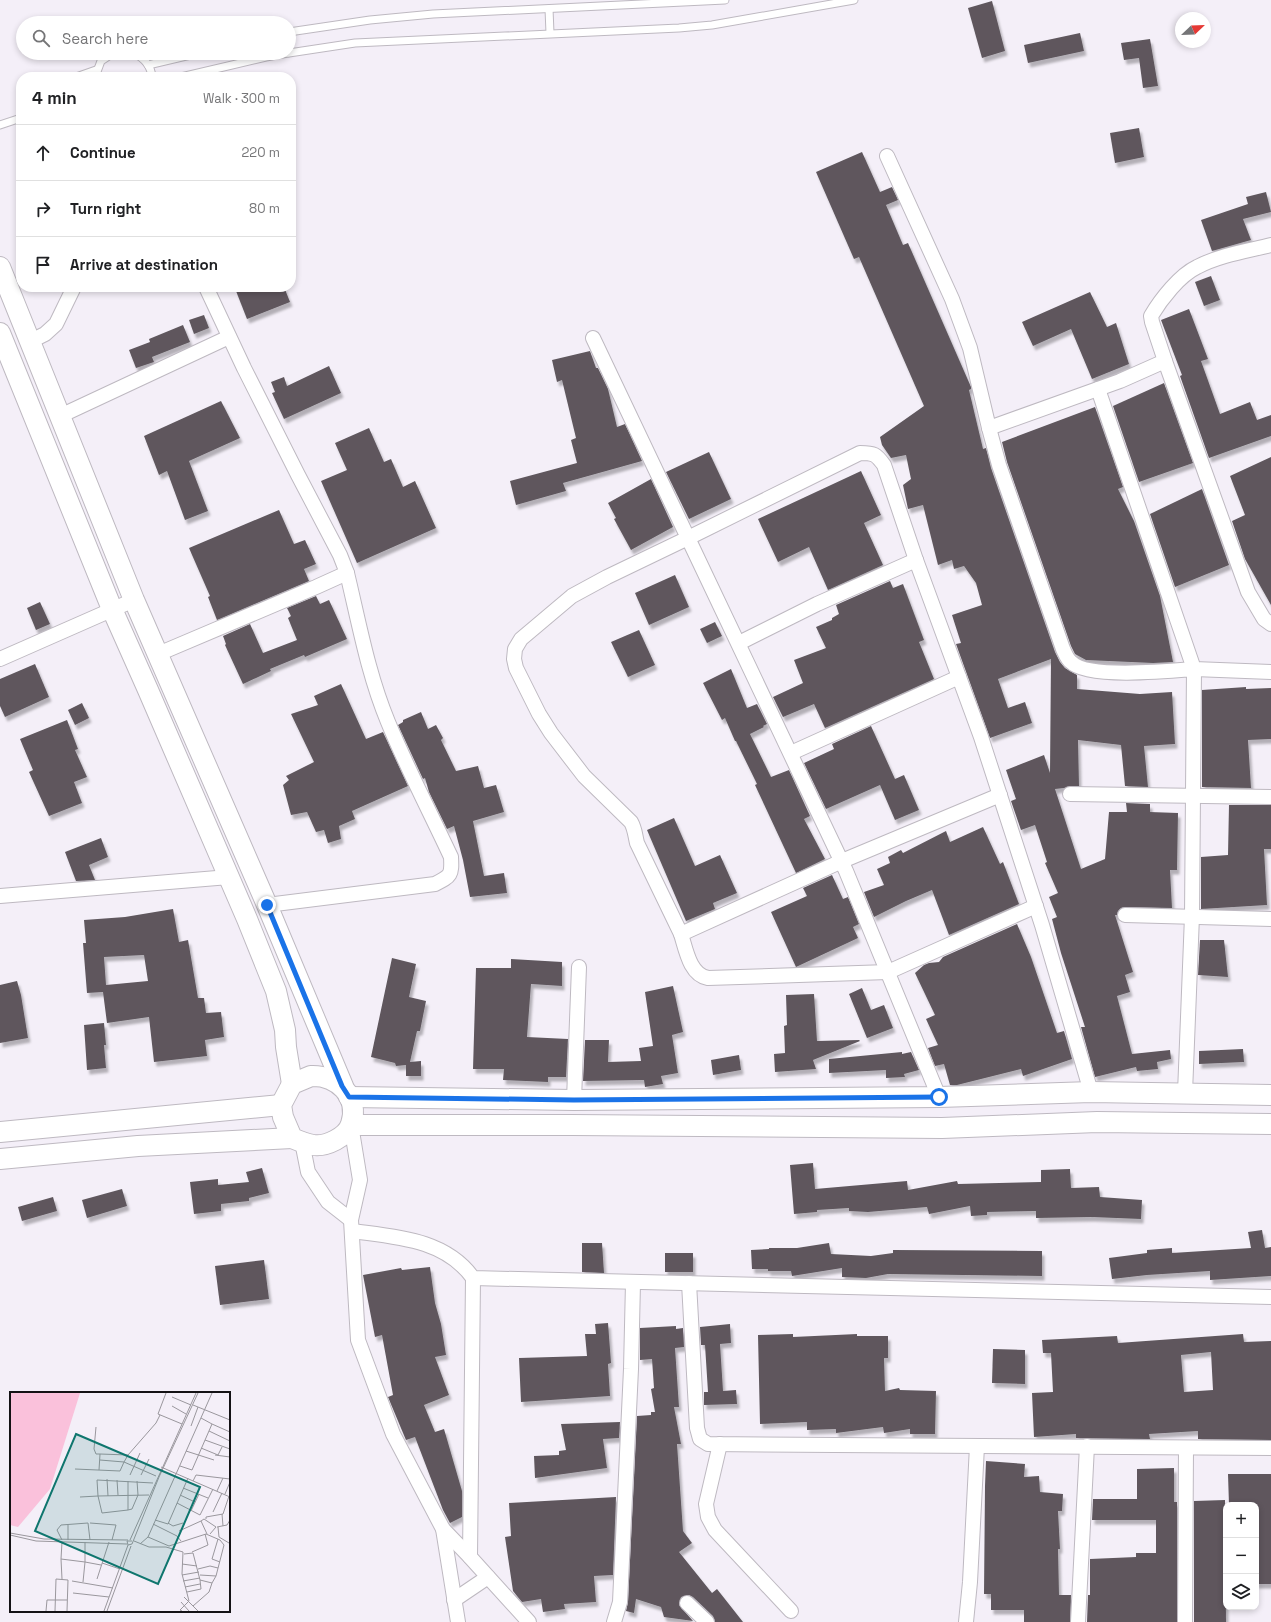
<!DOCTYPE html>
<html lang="en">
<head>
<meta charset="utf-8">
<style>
	:root { --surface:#fff; --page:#f2f2f2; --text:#202124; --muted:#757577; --line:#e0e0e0 }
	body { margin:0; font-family:"Space Grotesk",sans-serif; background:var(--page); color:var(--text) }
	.controls { position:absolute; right:12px; bottom:12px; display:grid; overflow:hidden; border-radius:8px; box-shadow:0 2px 6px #0003 }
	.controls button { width:36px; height:36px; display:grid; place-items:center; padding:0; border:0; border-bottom:1px solid var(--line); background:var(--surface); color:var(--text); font:20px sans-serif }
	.compass { position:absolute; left:1175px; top:12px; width:36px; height:36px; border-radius:50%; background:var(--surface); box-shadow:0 2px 6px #0003; rotate:67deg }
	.stop { position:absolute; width:12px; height:12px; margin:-9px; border:3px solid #1a73e8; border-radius:50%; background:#fff }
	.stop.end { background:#1a73e8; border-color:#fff; box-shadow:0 1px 4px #0008 }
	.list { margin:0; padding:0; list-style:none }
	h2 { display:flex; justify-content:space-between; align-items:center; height:52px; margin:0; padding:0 16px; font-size:17px }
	h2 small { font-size:13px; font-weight:400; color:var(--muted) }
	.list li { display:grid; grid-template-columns:26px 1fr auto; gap:12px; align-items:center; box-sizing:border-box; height:56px; padding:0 16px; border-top:1px solid var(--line) }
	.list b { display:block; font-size:15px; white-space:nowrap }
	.list em { font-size:13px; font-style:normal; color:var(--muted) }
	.icon { flex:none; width:22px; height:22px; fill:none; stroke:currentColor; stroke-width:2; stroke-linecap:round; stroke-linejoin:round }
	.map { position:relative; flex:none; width:1271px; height:1622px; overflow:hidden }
	.search { position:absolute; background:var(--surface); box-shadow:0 2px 6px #0003; left:16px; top:16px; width:280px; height:44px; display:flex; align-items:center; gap:10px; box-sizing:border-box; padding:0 14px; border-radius:22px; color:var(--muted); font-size:15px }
	.panel { position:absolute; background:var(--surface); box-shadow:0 2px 6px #0003; left:16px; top:72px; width:280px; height:220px; border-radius:16px }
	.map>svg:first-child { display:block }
</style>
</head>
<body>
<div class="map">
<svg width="1271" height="1622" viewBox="0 0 1271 1622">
	<defs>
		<filter id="shadow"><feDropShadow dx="2.5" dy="4.5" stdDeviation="1" flood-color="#0004"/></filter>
	</defs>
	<rect width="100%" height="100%" fill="#f4eff8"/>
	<g fill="#5e575d" fill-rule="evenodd" filter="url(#shadow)">
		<polygon points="992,1 1005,51 982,58 968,8"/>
		<polygon points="1080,33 1084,51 1028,63 1024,45"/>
		<polygon points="1150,39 1158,86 1143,88 1139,58 1124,60 1121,43"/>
		<polygon points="1139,128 1144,157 1115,163 1110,133"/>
		<polygon points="862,152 880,192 892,187 898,200 886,205 903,245 908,243 971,387 971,389 969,390 983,449 986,448 991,468 1055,652 1060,662 1065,668 1077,675 1077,689 1140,694 1172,692 1175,744 1144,746 1148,787 1125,786 1121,745 1078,740 1079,786 1070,786 1064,788 1055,789 1081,869 1105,859 1109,812 1127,812 1126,803 1150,804 1150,812 1178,813 1177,870 1170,870 1172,908 1125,907 1121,908 1118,911 1117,915 1115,915 1133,972 1125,975 1130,992 1117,996 1132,1054 1170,1050 1171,1059 1157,1062 1158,1069 1137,1071 1136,1067 1095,1077 1081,1027 1085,1027 1061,953 1052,919 1057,917 1049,897 1058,893 1045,863 1047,862 1035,825 1021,830 1011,801 1016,799 1006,770 1044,755 1050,773 1051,659 998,679 1008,708 1025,702 1032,723 990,738 956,644 961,643 952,615 982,605 976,583 964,566 954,569 952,560 938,565 923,505 908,509 903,485 911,479 906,455 891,458 882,445 880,437 924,406 859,257 854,259 816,172"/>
		<polygon points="1266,192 1271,212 1243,219 1251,240 1212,251 1201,220 1248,204 1246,197"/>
		<polygon points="1211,276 1220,300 1204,306 1195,282"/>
		<polygon points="246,287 284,287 290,302 247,319 236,291"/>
		<polygon points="1090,292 1107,327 1116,323 1129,364 1092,379 1071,329 1033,346 1022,322"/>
		<polygon points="1189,309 1208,359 1201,361 1220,414 1250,402 1257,420 1271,415 1271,436 1209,458 1180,376 1182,375 1161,320"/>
		<polygon points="204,315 209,328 194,334 189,320"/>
		<polygon points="183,325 190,342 152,357 154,362 136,368 129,350 150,342 149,339"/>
		<polygon points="590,351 596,368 598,368 608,389 617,427 625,424 642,461 563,483 566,491 516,505 510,481 577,463 571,440 576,438 562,380 557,382 552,360"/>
		<polygon points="329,366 341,393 284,419 272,393 275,392 271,382 284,377 287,386"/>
		<polygon points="1164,383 1193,463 1139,482 1113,406"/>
		<polygon points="221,401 240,438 189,461 208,511 185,520 167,471 159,475 144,436"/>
		<polygon points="1095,407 1123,487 1118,489 1134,521 1160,596 1173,662 1153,663 1086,660 1075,654 1071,646 1007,462 1002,442"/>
		<polygon points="369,428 384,462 391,459 403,487 415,481 436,528 357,563 321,481 347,470 335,443"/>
		<polygon points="709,452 731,499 689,519 666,472"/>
		<polygon points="1271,457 1271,605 1245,559 1232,521 1245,515 1230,476"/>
		<polygon points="861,471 881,515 864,523 883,565 828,590 809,547 778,562 758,519"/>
		<polygon points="651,479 673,527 631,550 614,519 616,518 608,503"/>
		<polygon points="1202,489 1229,565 1175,587 1150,514"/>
		<polygon points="279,510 294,544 305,540 316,564 304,569 309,581 217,620 208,597 210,596 189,548"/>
		<polygon points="675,575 689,607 649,625 635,593"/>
		<polygon points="890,581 893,588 903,584 924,640 919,642 934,679 825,728 814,704 783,717 773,697 803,683 794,660 826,648 816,627 832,620 832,618 839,614 836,605"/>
		<polygon points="316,596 320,604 329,600 347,639 305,657 304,655 270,669 271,671 243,684 225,645 226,644 223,636 250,624 263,653 297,640 288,618 291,616 287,608"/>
		<polygon points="40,602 50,624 36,630 27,608"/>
		<polygon points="715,622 722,636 707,643 700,629"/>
		<polygon points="639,630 655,665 628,677 611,642"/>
		<polygon points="35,664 49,697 5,717 0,706 0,679"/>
		<polygon points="731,669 747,708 757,704 767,724 763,726 764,727 750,734 771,777 789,770 810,816 804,819 825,859 796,873 755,785 757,784 736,741 735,741 725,718 722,720 703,683"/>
		<polygon points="341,684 366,739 383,732 408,786 352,811 355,819 339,826 341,839 328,843 324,830 316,832 307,812 291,815 283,785 289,780 286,776 314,762 291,714 318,705 314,696"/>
		<polygon points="1246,687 1246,689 1271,688 1271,739 1248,740 1251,788 1202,787 1202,690"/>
		<polygon points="82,703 89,718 75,725 68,710"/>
		<polygon points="421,712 428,729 436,725 443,738 441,740 456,771 478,766 484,788 496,785 504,812 473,821 484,876 504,873 507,893 470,897 463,860 454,826 447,829 429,792 425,778 423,779 398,725 403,722 403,720"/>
		<polygon points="67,720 78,749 75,750 87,777 74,782 82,803 49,816 29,772 33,770 20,739"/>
		<polygon points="871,726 895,779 904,775 919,810 895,820 880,785 826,809 804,763 834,749 832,744"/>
		<polygon points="1229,805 1271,805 1271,849 1264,849 1267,905 1201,909 1201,857 1228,855"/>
		<polygon points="674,818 695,866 720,855 737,893 713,903 715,909 686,921 647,830"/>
		<polygon points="983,827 1000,864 1003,862 1019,904 949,935 932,890 906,901 874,917 864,892 884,885 877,869 890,863 888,857 901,850 903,853 946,831 950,842"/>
		<polygon points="101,838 108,857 89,865 95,880 76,881 65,852"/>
		<polygon points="832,875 843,899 848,897 859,924 853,927 858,938 796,967 771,912 807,896 803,888"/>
		<path d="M173 909 179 942 188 940 198 998H204L206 1013 221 1012 224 1037 205 1040 207 1056 154 1062 149 1017 107 1023 103 992 87 993 83 943H86L84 920 125 917ZM144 955 148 981 106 985 104 957Z"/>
		<polygon points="1017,924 1031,957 1057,1033 1064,1031 1072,1059 1023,1076 1021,1069 957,1085 950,1085 944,1064 935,1066 928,1048 938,1045 926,1019 935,1015 915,973 924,965 929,963 939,962 943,957"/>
		<polygon points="1200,940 1224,940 1228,977 1198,975"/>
		<polygon points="392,958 416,964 409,997 426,1001 420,1031 417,1031 410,1062 421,1061 421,1076 406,1076 406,1065 396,1066 395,1063 371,1057"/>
		<polygon points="511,959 562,962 562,986 531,984 527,1037 568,1039 566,1077 548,1077 548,1082 503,1080 504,1069 473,1069 476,968 511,968"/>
		<polygon points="17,981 21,995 28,1038 0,1043 0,985"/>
		<polygon points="673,986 683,1032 672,1035 678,1073 661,1076 663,1084 645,1087 644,1080 583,1081 585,1040 609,1040 608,1062 641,1061 639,1048 653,1046 645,992"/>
		<polygon points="862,988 871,1010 884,1005 893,1028 867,1038 849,994"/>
		<polygon points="814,994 817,1041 859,1040 860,1041 813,1060 816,1069 775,1072 774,1054 785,1053 784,1026 787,1025 786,995"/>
		<polygon points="104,1023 106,1045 104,1045 106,1068 87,1070 84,1025"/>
		<polygon points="1243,1049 1244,1062 1199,1064 1199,1051"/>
		<polygon points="902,1052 902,1054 911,1052 919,1070 904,1074 905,1077 886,1078 886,1070 829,1073 829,1059"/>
		<polygon points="739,1055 741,1070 713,1075 711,1060"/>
		<polygon points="813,1163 815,1189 907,1181 908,1190 957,1181 958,1184 1041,1182 1041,1170 1070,1169 1071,1188 1099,1187 1100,1197 1142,1200 1141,1219 1092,1217 1036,1218 1036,1211 987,1212 987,1215 971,1216 970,1206 929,1214 927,1207 868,1212 849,1211 849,1208 817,1210 817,1212 794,1214 790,1165"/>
		<polygon points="262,1168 269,1193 249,1198 249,1201 221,1204 221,1211 194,1214 190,1182 218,1179 218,1185 249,1182 246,1172"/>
		<polygon points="122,1189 127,1206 87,1218 82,1200"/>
		<polygon points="53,1197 57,1211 22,1221 18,1207"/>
		<polygon points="1262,1230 1265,1248 1271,1247 1271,1276 1210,1280 1210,1271 1147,1275 1112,1279 1109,1258 1147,1253 1147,1250 1172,1248 1172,1253 1251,1248 1248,1232"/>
		<polygon points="582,1243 602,1243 604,1273 582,1272"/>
		<polygon points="829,1243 831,1254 871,1256 893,1253 893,1250 1042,1251 1042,1276 888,1274 866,1278 842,1277 842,1268 792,1276 791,1271 768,1271 768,1269 752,1269 751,1250 769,1249 769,1248 797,1248"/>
		<rect x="665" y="1253" width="28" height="19"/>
		<polygon points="264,1260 269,1299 220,1305 215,1266"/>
		<polygon points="430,1267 435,1303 441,1324 446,1355 435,1357 449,1395 424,1405 435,1432 444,1429 462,1491 462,1517 450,1523 443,1510 415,1437 406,1440 388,1397 393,1395 382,1335 375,1337 363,1275 401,1268 402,1270"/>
		<polygon points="608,1323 611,1363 608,1364 610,1396 521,1402 519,1358 587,1356 585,1334 596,1334 595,1324"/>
		<polygon points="730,1324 731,1343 720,1344 723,1391 736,1390 737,1404 704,1405 704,1392 708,1392 705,1345 701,1345 700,1327"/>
		<polygon points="676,1326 676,1329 683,1328 684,1347 675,1348 679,1407 674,1407 681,1444 677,1444 683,1531 692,1543 679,1552 712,1593 717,1589 743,1622 715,1622 713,1616 693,1597 689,1595 681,1597 679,1605 693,1621 664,1617 661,1607 636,1599 634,1613 626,1611 628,1602 637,1416 651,1415 651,1412 655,1412 651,1389 654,1388 652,1359 640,1360 640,1328"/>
		<polygon points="793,1334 793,1337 857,1334 857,1336 888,1336 888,1358 884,1358 885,1391 899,1388 900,1390 936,1391 935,1434 910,1434 910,1429 884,1433 883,1427 836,1433 836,1429 807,1430 807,1422 760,1424 758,1335"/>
		<path d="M1243 1334 1244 1342 1271 1341V1440L1198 1439V1431L1149 1434 1150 1439H1148L1076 1438V1434L1034 1437 1032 1393 1053 1392 1051 1353H1043L1042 1340 1117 1336 1118 1343ZM1211 1352 1213 1390 1184 1392 1181 1355Z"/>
		<polygon points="993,1349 1025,1350 1025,1384 992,1383"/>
		<polygon points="620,1422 619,1438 603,1439 607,1468 535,1478 534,1456 559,1455 559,1451 566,1450 561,1424"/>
		<polygon points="986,1461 1025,1464 1024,1477 1039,1476 1040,1492 1063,1494 1062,1511 1058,1511 1060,1549 1058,1549 1059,1595 1071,1595 1070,1622 1024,1622 1024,1610 991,1610 991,1594 984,1594 985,1486"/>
		<polygon points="1174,1468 1174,1502 1177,1502 1177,1622 1087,1622 1088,1595 1090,1595 1090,1559 1136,1557 1136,1553 1156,1553 1156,1520 1092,1520 1093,1499 1137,1499 1137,1469"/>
		<polygon points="1228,1474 1271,1474 1271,1584 1256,1584 1256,1505 1229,1505"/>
		<polygon points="616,1497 613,1575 594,1576 596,1602 564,1604 565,1609 543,1612 541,1599 522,1602 513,1591 505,1537 511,1536 509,1503"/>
		<polygon points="1225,1500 1226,1622 1194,1622 1194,1501"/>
	</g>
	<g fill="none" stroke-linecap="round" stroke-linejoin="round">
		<defs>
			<g id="lane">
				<polyline points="549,9 550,33"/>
				<polyline points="289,32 370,20 433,14 725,0"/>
				<path d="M134 53C144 58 151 66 152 77"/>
				<polyline points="289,53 355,43 679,28 712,25 854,0"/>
				<polyline points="148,65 199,53"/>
				<polyline points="76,77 96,70"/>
				<polyline points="95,77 101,61 113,53"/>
				<polyline points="181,77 266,57 288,53"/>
				<polyline points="0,125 21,118"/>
			</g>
			<g id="street">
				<path d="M887 156 952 299 970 348 989 428 999 465 1063 649C1065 653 1067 659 1071 662 1087 679 1170 671 1194 669L1192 916 1185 1093"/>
				<path d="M593 338 688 538 607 577 572 596 521 639 515 649 514 659 516 668 539 714 551 733 584 776 631 822C635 829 635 835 637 843L681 934"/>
				<polyline points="29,342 45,334 56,324 74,287"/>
				<polyline points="1165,361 1248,592 1264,619 1271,624"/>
				<polyline points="1098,389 1194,669 1271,672"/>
				<polyline points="60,416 229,337"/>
				<path d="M989 428 1120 381 1165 361 1152 322 1151 316C1161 299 1180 275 1197 267 1220 255 1247 251 1271 245"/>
				<polyline points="739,643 817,604 916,560"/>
				<polyline points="158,654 316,587 347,573 340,555 298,475 244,368 206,287"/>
				<polyline points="0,659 134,600"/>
				<polyline points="791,753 959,677"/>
				<polyline points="1070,794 1271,797"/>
				<path d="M1000 795 842 861 681 934C686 950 690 975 708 978L888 972 1036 906"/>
				<polyline points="0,896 229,877"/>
				<path d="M267 905 435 884C451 876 452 875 451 857 430 812 407 768 388 722 368 674 359 623 347 573"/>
				<polyline points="1125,915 1271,919"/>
				<path d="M939 1097 846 871 688 538 860 453C874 453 876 454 884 465L916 560 981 737 1042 925 1091 1092"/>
				<polyline points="574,1100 579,967"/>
				<polyline points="351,1125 360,1180 351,1220 358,1340 393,1434 443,1529 458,1622"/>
				<polyline points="302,1142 308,1172 328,1202 351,1220"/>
				<path d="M352 1231C396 1237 445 1239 473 1278L1271 1297"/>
				<polyline points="473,1278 470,1557 529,1622"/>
				<polyline points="689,1283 697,1428 700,1439 708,1444 1271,1448"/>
				<polyline points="720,1444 706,1504 708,1517 715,1530 791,1611"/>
				<polyline points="443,1529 470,1557"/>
				<polyline points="454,1600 488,1577"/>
				<polyline points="687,1603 707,1622"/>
				<polyline points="614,1622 620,1602 631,1369 633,1283"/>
				<polyline points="966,1622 970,1582 977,1446"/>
				<polyline points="1078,1622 1087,1446"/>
				<polyline points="1185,1622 1186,1448"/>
			</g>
			<g id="secondary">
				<polyline points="0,267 134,600 267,905 343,1086"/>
				<polyline points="0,333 112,609 148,690 247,919 276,991 285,1030 286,1047 292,1084"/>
				<path d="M311 1076C337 1075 360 1096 351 1124 347 1137 326 1147 313 1145 306 1144 299 1141 292 1138L283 1117 281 1105 292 1084Z"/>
				<polyline points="349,1097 574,1100 939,1097 1091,1092 1271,1095"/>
				<polyline points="351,1125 572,1125 942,1128 1097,1122 1271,1124"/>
				<polyline points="0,1132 281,1105"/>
				<polyline points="0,1159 138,1146 292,1138"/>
			</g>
		</defs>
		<use href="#lane" stroke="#beb9c1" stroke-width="9"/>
		<use href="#street" stroke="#beb9c1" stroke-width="16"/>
		<use href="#secondary" stroke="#beb9c1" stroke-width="22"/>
		<use href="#lane" stroke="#fff" stroke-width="7"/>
		<use href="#street" stroke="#fff" stroke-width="14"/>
		<use href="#secondary" stroke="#fff" stroke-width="20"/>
	</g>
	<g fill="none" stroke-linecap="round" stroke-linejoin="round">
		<polyline stroke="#1a73e8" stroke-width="5" points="267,905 342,1086 349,1097 574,1100 939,1097"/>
	</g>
	<g transform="translate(10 1392)">
		<rect width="220" height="220" fill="#f4eff8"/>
		<path d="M0 1H70L40 97 8 135 0 133Z" fill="#fac1db"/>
		<path fill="none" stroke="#9a979d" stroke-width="1" d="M156 1 148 22 172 32M162 5 181 13M183 13 220 28M162 14 176 22M202 32 220 40M181 34 188 15M86 35 84 57 86 62H90L89 78M199 39 220 49M195 48 220 57M191 56 208 63 212 55M176 59 204 68M118 63 146 31 150 23M205 63 220 65M90 68 114 70 118 63 90 62M170 74 182 78 202 32 191 26M151 75 220 105M65 77 110 79 114 70 146 84M120 83 130 61M131 83 139 67M97 87 98 104M107 88 108 103M118 89V118L122 117 128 103 127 89M183 89 186 83 220 87M173 96 198 106M207 99 213 86M215 102 220 90M139 103 88 104 87 88 143 91M170 103 185 110M70 105 88 104 92 121 118 118M167 111 190 123 203 97M181 119 189 102M203 120 212 101M212 122 213 134M196 127V125L213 122 219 104M145 128 158 132 178 86M191 129 194 127 206 135 200 142M80 131 106 133 102 148M158 131 163 134 173 131M143 132 167 144 171 149M58 133V148M207 135 217 133 220 128M208 135 209 145 219 151M169 139 191 129 197 142M0 141 34 147 118 148M0 143 26 149 117 152M138 145 159 154 196 142 210 148 214 153 206 184 202 191 190 188M208 147 202 167 210 170M52 148 47 138 51 133 78 131 80 148M120 148 186 1M122 149H117L118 153 122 152 149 85 188 1M124 149 139 155H156L173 160 172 182 179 209 170 218 172 219M52 150 51 167 75 170V150M130 152 138 145 202 1M182 160 198 153 195 142M174 162 183 161 190 188 191 197 177 200M51 167 52 187M92 171 110 177M172 172 187 174M188 177 200 174 208 176M172 183 189 180M190 183 206 184M87 187 99 150M62 189 103 196M173 189 190 186M73 190 75 170 91 173M175 195 190 192M63 201 99 205M174 205 188 219M171 210 179 219M183 214 199 200 202 191M36 219 37 208H57M45 219 46 187 58 188 57 219M94 219 118 153M97 219 121 154"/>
		<path fill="#0f766e" fill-opacity="0.15" stroke="#0f766e" stroke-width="2" d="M66 42 190 95 148 192 25 139Z"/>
		<rect width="220" height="220" fill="none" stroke="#141215" stroke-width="2"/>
	</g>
</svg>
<div class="controls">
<button>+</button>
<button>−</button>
<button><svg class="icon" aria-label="layers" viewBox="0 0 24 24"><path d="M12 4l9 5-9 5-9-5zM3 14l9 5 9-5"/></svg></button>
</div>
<svg class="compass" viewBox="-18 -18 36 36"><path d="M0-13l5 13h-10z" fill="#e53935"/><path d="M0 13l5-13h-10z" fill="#757577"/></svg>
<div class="stop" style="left:939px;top:1097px"></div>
<div class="stop end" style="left:267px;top:905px"></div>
<div class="search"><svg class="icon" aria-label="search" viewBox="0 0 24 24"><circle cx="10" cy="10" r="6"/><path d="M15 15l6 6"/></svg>Search here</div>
<section class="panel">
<h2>4 min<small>Walk · 300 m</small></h2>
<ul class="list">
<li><svg class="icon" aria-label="ahead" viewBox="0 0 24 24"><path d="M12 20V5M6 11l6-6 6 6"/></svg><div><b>Continue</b></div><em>220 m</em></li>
<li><svg class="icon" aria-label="right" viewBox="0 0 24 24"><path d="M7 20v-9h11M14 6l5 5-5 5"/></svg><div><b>Turn right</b></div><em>80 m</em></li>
<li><svg class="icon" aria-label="arrive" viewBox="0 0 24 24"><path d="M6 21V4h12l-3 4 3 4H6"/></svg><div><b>Arrive at destination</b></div></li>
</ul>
</section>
</div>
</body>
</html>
